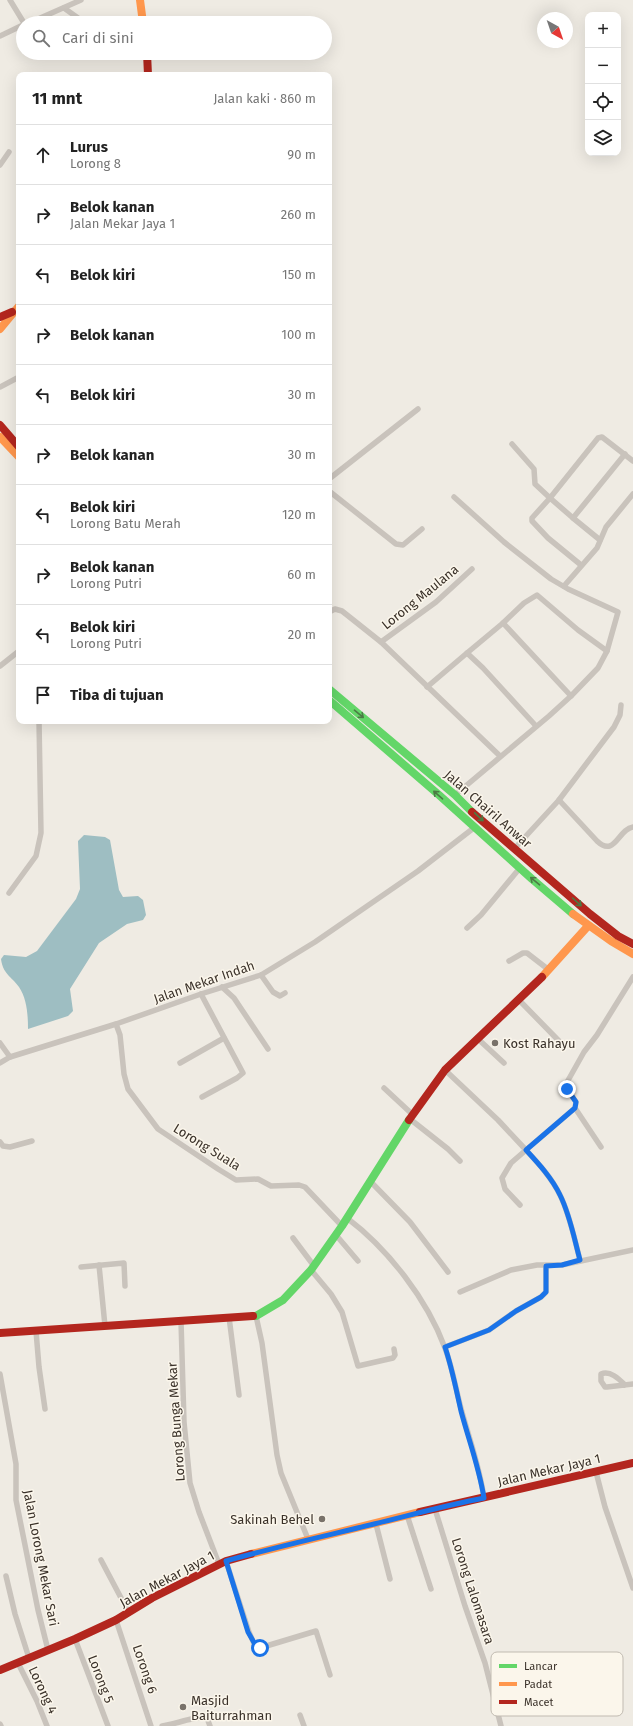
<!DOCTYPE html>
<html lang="id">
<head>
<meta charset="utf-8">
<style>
	:root { --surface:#fff; --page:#f6f6f6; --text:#222; --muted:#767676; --line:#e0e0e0 }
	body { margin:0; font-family:"Fira Sans",sans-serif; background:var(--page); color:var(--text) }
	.controls { position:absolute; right:12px; top:12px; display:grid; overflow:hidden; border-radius:8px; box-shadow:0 4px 16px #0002 }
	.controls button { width:36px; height:36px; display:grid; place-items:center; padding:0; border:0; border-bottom:1px solid var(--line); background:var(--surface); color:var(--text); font:20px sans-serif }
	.compass { position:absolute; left:537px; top:12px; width:36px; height:36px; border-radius:50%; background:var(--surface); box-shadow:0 4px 16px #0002; rotate:140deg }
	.stop { position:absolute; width:12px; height:12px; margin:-9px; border:3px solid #1a73e8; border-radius:50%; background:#fff }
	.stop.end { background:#1a73e8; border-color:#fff; box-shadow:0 1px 4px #0008 }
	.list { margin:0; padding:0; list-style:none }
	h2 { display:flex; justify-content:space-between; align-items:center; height:52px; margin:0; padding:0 16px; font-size:17px }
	h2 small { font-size:13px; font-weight:400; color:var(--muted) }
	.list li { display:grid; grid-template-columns:26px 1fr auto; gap:12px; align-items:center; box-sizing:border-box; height:60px; padding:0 16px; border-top:1px solid var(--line) }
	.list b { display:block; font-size:15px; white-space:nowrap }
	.list p { margin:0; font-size:13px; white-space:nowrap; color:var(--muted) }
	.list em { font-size:13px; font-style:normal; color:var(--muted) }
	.icon { flex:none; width:22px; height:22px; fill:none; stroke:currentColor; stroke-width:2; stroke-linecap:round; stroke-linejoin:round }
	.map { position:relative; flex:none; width:633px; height:1726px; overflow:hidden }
	.search { position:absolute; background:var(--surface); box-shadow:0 4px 16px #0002; left:16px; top:16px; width:316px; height:44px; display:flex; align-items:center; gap:10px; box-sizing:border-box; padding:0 14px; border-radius:22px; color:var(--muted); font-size:15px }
	.panel { position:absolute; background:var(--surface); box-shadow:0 4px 16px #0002; left:16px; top:72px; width:316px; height:652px; border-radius:8px }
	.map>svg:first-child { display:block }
</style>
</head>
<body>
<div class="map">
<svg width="633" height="1726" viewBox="0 0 633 1726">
	<rect width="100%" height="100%" fill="#efebe3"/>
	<path fill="#9ebec2" d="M84 835 105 837 110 840 119 890 123 897 138 896 143 900 146 915 143 920 127 924 99 943 70 989 73 1011 68 1016 28 1029C28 1015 27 999 19 987 11 976 3 974 1 959L4 955 26 957 37 951 76 899 80 889 78 841Z"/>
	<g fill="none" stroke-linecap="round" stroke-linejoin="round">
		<g stroke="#c9c3bc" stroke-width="5.5">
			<polyline points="10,0 24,23"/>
			<polyline points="64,8 85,23"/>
			<polyline points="29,23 81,0"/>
			<polyline points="0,36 23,25"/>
			<polyline points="0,165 9,152"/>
			<polyline points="0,387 19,377"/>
			<polyline points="512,444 534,469 535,484 550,498 573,518 625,454"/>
			<polyline points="329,479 418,409"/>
			<polyline points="329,491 396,544 403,545 422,529"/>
			<polyline points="454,497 504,542 551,579 568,589 618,612 607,651 598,668 571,696 549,716 455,795"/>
			<polyline points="573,518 600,540"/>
			<polyline points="581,565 548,538 532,521 532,518 550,498 598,438 602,437 633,461"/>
			<polyline points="564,586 597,548 606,527 633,494"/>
			<polyline points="329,612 335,609 342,611 381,642 500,756"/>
			<polyline points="503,623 467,653 483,668 536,726"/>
			<polyline points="381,642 436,602 472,569"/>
			<polyline points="0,666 19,651"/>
			<polyline points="427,687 467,653"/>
			<polyline points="571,696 503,623 524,603 537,595 578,630 607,651"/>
			<polyline points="559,800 614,727 620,715 621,705"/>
			<path d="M515 848 559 800 597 841C615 858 618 829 633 827"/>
			<polyline points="9,893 36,856 41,833 39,721"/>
			<polyline points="467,928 481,915 519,869"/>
			<polyline points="509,961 523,953 527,953 549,970"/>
			<polyline points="261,975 273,992 280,996 285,993"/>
			<polyline points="222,987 234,998 268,1049"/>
			<polyline points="201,994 243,1073 237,1078 202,1097"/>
			<polyline points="518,999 559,1041"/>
			<polyline points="116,1024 120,1035 124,1074 128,1089 158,1129 218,1169 236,1180 258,1179 271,1186 299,1185 305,1187 342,1226"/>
			<polyline points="477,1038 504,1063"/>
			<polyline points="0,1043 10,1057"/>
			<polyline points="0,1063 10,1057 116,1024 201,994 261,975 315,942 418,871 475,827"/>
			<polyline points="180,1063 224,1038"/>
			<polyline points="445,1070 498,1120 526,1150 511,1163 502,1178 505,1189 520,1205"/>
			<polyline points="384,1088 412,1114"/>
			<polyline points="575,1108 601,1147"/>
			<polyline points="410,1119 448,1149 460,1161"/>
			<polyline points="0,1142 3,1146 10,1147 32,1141"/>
			<polyline points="370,1181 410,1222 448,1272"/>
			<path d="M347 1218C388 1249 427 1299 445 1348 453 1369 456 1391 462 1412 470 1441 480 1468 484 1498"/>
			<polyline points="336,1235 358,1261"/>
			<polyline points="293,1238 314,1266"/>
			<path d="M580 1260C574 1238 570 1215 560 1195 552 1178 538 1163 526 1150L575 1108 576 1102 567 1089 566 1084 584 1052 597 1035 633 977"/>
			<polyline points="99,1265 105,1326"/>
			<polyline points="81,1267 124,1263 125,1286"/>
			<polyline points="311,1270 331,1294 342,1312 358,1366 393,1358 395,1355 394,1349"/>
			<polyline points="460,1292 511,1270 537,1265 562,1265 633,1250"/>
			<polyline points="256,1316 262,1343 277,1455 281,1473 308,1539"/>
			<polyline points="229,1317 239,1395"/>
			<polyline points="181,1321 184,1422 190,1483 199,1512 219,1564"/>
			<polyline points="36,1331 39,1367 45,1409"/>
			<polyline points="445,1347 489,1330 516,1311 541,1297 546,1292 546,1266"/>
			<polyline points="0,1374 16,1464 16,1500 38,1610 48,1650"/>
			<path d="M625 1385C619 1379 610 1370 601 1374V1381L605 1387H607L633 1384"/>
			<polyline points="596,1472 605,1507 633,1588"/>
			<polyline points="435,1509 465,1606 485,1663 501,1726"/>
			<polyline points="407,1515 431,1589"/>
			<polyline points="376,1524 390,1579"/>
			<polyline points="101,1560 129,1613"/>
			<polyline points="226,1561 249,1632 255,1646 263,1647 316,1631 330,1675"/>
			<polyline points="6,1576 15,1614 29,1658"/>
			<polyline points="116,1620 151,1726"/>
			<polyline points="75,1639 108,1726"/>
			<polyline points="18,1663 37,1701 47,1726"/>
			<polyline points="494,1700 537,1688"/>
			<polyline points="300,1715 304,1726"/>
			<polyline points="0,1724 1,1726"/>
			<path d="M162 1726C173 1725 198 1715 207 1718L210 1726"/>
		</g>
		<g stroke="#63d668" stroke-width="8">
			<polyline points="329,689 455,795 472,812"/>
			<polyline points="329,700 439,795 532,879 573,914"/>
			<polyline points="253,1316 256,1316 283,1300 311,1270 342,1226 409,1120"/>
		</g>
		<g stroke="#ff974d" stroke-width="8">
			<polyline points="140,0 143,23"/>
			<polyline points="0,329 19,306"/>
			<polyline points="0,437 19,457"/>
			<polyline points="573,914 611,941 633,954"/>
			<polyline points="542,977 588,926"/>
			<polyline points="251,1554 420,1512"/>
		</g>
		<g stroke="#b3261e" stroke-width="8">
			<polyline points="147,53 148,75"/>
			<polyline points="0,317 12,312"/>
			<polyline points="0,425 19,447"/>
			<polyline points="472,812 590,914 618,936 633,944"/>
			<polyline points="409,1120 445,1070 542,977"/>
			<polyline points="0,1333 253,1316"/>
			<polyline points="420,1512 633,1463"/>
			<polyline points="0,1670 75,1639 116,1620 152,1598 226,1561 251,1554"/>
		</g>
	</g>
	<defs><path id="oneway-shaft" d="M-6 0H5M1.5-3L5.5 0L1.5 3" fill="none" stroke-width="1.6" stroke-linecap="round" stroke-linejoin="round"/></defs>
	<g stroke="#4c7b45">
		<use href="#oneway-shaft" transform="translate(359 714) rotate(40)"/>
		<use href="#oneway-shaft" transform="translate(438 795) rotate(-139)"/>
		<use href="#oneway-shaft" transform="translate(479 817) rotate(43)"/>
		<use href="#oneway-shaft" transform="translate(535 881) rotate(-140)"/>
		<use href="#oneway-shaft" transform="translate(577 902) rotate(42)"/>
	</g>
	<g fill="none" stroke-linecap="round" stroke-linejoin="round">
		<path stroke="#1a73e8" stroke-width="5" d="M260 1648 256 1646 248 1632 226 1561C275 1547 325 1536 374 1524 411 1515 447 1505 484 1498 479 1467 469 1441 461 1411 456 1389 452 1368 445 1347L489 1330 516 1311 541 1297 546 1292V1266L562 1265 580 1260C574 1238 570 1215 560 1195 552 1178 538 1163 526 1150L575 1108 576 1102 567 1089"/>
	</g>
	<g fill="#79726a" stroke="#fbf6eb" stroke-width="1.5">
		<circle cx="495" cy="1043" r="4"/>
		<circle cx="322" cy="1519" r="4"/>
		<circle cx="183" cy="1707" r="4"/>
	</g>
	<g text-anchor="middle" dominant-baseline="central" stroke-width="3" stroke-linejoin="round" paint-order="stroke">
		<g font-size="13" fill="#3a3129" stroke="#fbf6eb">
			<text transform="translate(420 597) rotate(-39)">Lorong Maulana</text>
			<text transform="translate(488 809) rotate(41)">Jalan Chairil Anwar</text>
			<text transform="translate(204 982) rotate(-19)">Jalan Mekar Indah</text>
			<text transform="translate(207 1147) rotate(32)">Lorong Suala</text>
			<text transform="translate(176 1422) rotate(-94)">Lorong Bunga Mekar</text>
			<text transform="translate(549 1470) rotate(-13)">Jalan Mekar Jaya 1</text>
			<text transform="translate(41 1558) rotate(79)">Jalan Lorong Mekar Sari</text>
			<text transform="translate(167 1579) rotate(-28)">Jalan Mekar Jaya 1</text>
			<text transform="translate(473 1591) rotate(72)">Lorong Lalomasara</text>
			<text transform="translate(145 1669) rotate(71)">Lorong 6</text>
			<text transform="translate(101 1679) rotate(69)">Lorong 5</text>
			<text transform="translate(43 1690) rotate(65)">Lorong 4</text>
		</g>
		<g font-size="13" fill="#3a3129" stroke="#fbf6eb" text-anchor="start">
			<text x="503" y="1043">Kost Rahayu</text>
			<text x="314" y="1519" text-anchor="end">Sakinah Behel</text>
			<text x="191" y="1700">Masjid<tspan x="191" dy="15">Baiturrahman</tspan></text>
		</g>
	</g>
	<rect x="491" y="1652" width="132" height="64" rx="6" fill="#fbf6eb" stroke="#c1bbb1" stroke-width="1"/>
	<rect x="499" y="1664" width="18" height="4" fill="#63d668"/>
	<rect x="499" y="1682" width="18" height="4" fill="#ff974d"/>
	<rect x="499" y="1700" width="18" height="4" fill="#b3261e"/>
	<g font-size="11" fill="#3a3129">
		<text x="524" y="1670">Lancar</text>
		<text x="524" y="1688">Padat</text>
		<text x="524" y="1706">Macet</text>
	</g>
</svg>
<div class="controls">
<button>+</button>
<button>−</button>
<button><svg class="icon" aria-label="locate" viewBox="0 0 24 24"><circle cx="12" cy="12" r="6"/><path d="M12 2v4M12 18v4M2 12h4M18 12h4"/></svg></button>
<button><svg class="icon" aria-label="layers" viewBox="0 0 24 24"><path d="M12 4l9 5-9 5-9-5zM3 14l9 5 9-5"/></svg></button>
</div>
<svg class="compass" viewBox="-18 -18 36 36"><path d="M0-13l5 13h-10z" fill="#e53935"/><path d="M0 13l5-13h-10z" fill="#767676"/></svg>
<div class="stop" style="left:260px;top:1648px"></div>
<div class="stop end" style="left:567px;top:1089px"></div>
<div class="search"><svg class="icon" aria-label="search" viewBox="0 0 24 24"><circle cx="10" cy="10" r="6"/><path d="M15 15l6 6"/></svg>Cari di sini</div>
<section class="panel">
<h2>11 mnt<small>Jalan kaki · 860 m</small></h2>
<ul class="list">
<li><svg class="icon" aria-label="ahead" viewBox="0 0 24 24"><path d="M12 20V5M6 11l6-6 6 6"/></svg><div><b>Lurus</b><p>Lorong 8</p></div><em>90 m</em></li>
<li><svg class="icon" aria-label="right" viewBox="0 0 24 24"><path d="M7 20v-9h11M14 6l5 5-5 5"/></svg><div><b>Belok kanan</b><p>Jalan Mekar Jaya 1</p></div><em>260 m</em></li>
<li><svg class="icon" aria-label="left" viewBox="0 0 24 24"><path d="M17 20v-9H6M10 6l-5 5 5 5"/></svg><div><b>Belok kiri</b></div><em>150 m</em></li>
<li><svg class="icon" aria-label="right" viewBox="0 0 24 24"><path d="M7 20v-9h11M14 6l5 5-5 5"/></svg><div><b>Belok kanan</b></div><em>100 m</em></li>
<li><svg class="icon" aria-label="left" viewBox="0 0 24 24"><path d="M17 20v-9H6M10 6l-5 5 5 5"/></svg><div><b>Belok kiri</b></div><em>30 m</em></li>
<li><svg class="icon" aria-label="right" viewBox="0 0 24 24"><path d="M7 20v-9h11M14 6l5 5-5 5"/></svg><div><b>Belok kanan</b></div><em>30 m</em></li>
<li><svg class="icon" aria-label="left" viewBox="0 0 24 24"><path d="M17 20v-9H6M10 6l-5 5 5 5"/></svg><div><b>Belok kiri</b><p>Lorong Batu Merah</p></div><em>120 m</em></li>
<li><svg class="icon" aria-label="right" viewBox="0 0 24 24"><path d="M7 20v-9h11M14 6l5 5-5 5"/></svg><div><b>Belok kanan</b><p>Lorong Putri</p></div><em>60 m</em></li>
<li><svg class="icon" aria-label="left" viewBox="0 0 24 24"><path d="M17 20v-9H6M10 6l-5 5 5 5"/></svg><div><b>Belok kiri</b><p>Lorong Putri</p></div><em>20 m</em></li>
<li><svg class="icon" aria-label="arrive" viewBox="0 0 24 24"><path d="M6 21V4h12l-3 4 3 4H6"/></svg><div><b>Tiba di tujuan</b></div></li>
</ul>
</section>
</div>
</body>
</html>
